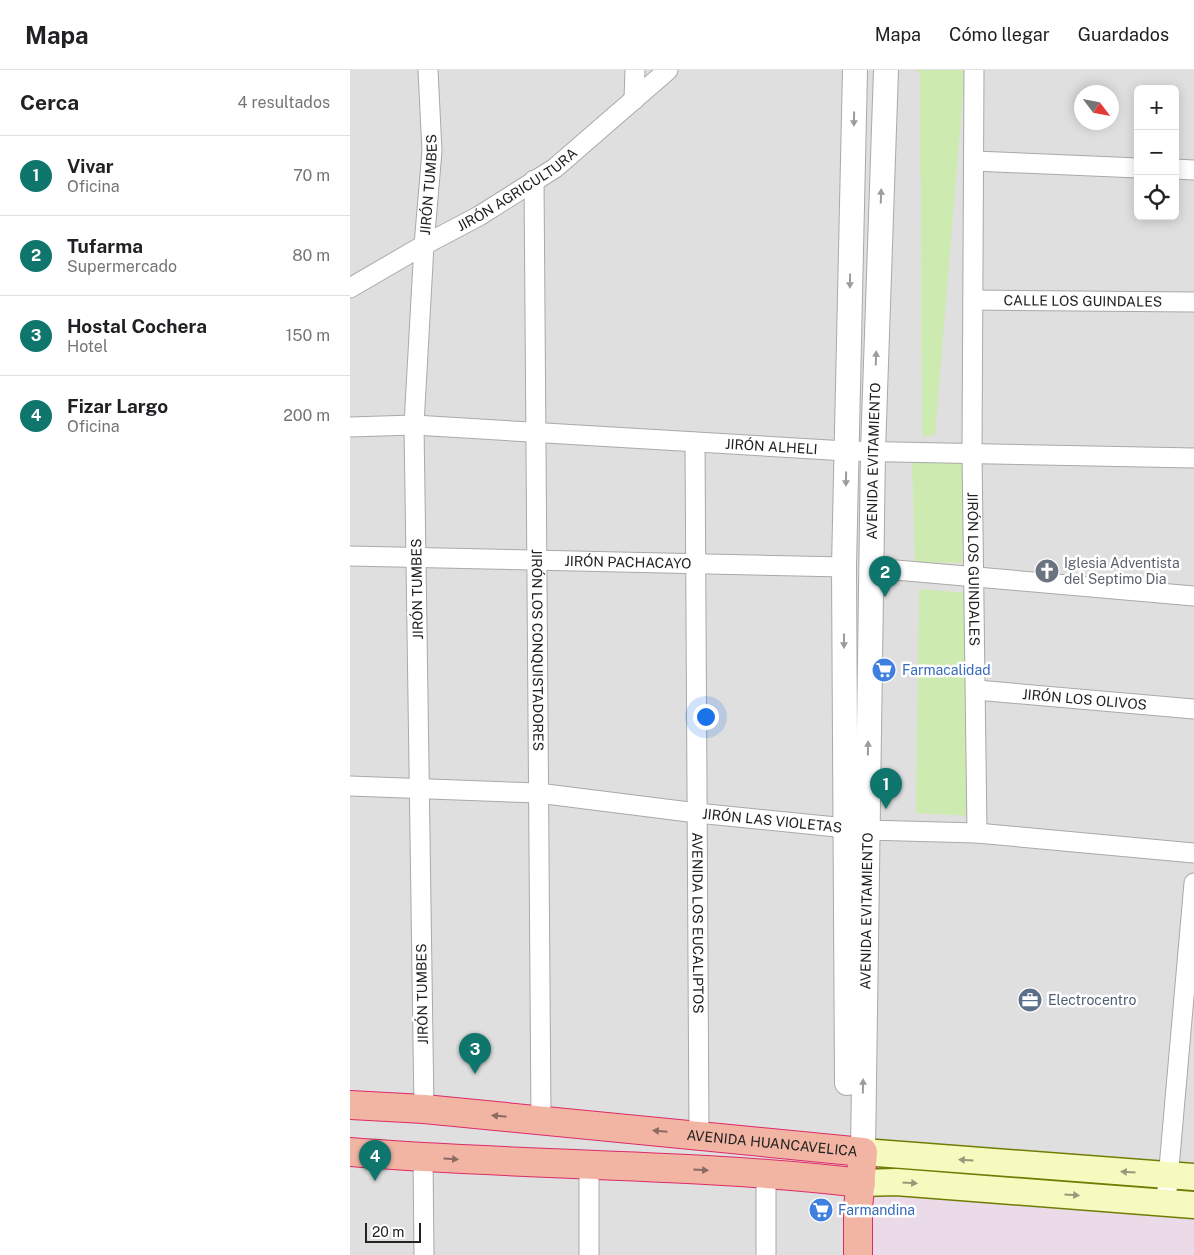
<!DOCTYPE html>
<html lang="es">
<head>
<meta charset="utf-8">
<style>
	:root { --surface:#fff; --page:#f6f6f6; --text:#202124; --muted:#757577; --line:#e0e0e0; --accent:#0f766e }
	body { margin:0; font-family:"Public Sans",sans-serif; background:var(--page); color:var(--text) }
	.controls { position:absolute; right:15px; top:15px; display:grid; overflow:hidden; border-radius:8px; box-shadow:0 2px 12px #0003 }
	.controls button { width:45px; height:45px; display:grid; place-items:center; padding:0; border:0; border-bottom:1px solid var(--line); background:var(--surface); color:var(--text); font:25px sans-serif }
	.compass { position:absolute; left:724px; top:15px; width:45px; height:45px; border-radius:50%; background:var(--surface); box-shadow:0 2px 12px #0003; rotate:122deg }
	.scale { position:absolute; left:15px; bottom:12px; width:56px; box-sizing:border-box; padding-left:5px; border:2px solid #222; border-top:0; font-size:14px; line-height:18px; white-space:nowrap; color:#222; -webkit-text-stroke:4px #fff; paint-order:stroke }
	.you { position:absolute; left:355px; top:646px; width:18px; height:18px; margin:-12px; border:4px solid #fff; border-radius:50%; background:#1a73e8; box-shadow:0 0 0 8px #1a73e833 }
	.badge { display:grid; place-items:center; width:32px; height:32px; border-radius:50%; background:var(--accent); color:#fff; font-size:16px; font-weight:700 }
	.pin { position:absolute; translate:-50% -41px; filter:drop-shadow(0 1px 2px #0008) }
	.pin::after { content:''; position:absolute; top:26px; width:18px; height:15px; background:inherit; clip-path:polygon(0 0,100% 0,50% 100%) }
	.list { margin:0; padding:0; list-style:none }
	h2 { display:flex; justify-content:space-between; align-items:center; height:65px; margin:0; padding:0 20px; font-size:21px }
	h2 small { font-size:16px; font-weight:400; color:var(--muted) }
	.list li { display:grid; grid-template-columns:32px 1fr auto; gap:15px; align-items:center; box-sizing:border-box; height:80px; padding:0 20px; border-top:1px solid var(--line) }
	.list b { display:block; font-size:19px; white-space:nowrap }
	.list p { margin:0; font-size:16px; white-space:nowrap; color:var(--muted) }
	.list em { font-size:16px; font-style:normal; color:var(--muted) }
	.icon { flex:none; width:28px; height:28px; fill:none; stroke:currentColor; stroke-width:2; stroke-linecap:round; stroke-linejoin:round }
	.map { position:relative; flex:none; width:844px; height:1185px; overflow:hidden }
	header { display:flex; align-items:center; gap:30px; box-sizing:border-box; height:70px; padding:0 25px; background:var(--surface); border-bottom:1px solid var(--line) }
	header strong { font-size:24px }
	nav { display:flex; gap:28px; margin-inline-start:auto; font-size:18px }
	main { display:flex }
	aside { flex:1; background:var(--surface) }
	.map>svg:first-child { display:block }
</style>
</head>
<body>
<header>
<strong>Mapa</strong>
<nav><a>Mapa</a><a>Cómo llegar</a><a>Guardados</a></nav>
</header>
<main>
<aside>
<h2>Cerca<small>4 resultados</small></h2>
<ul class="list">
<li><span class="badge">1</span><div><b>Vivar</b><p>Oficina</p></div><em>70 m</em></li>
<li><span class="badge">2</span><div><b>Tufarma</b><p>Supermercado</p></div><em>80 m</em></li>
<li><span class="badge">3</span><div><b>Hostal Cochera</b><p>Hotel</p></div><em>150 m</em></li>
<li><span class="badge">4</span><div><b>Fizar Largo</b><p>Oficina</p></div><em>200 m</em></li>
</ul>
</aside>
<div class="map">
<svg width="844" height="1185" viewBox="0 0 844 1185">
	<rect width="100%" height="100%" fill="#f2efe9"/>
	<path fill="#e0dfdf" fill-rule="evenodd" d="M0 0H844V1185H0ZM788 19H825V146H788ZM732 22H762V52H732Z"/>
	<polygon fill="#ebdbe8" points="516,1123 844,1138 844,1185 517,1185"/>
	<g fill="#cdebb0">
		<polygon points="565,0 615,0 585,365 572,367 570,3"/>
		<polygon points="562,393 613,393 612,493 565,492"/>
		<polygon points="569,519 617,523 621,746 566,743"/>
	</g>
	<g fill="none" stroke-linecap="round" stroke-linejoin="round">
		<defs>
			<g id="minor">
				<path id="s1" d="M624 0 622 383 627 763"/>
				<polyline points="284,30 285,0"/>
				<polyline points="624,91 788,98"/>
				<polyline points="825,99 844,100"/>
				<path id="s2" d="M184 110 191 1050"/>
				<path id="s3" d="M0 218 74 175 129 146 205 98 318 0"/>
				<path id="s4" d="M623 230 844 232"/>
				<path id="s5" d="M0 357 64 355 496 381 844 388"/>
				<path id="s6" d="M345 372 349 1065"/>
				<path id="s7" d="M0 486 494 497"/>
				<polyline points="523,498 844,526"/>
				<path id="s8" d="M626 620 844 639"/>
				<path id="s9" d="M0 716 188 723 347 743 516 760 627 763 844 783"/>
				<path id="s10" d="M74 1039 64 355 74 175 82 81 78 0"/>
				<polyline points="73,1088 74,1185"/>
				<polyline points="239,1095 239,1185"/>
				<polyline points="416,1103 416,1185"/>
				<polyline points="816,1132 844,813"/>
			</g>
			<g id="tertiary">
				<polyline points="497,1013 494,497 505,0"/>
				<path id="s11" d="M513 1082 523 381 536 0"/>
			</g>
			<g id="secondary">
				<polyline points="513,1082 844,1107"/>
				<polyline points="511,1113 546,1112 844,1135"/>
			</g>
			<g id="trunk">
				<path id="s12" d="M0 1035 74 1039 513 1082 508 1139V1185"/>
				<path d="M0 1082C170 1096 342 1093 511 1113"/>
			</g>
		</defs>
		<use href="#minor" stroke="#a9a9a9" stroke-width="21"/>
		<use href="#tertiary" stroke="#a9a9a9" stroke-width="26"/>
		<use href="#secondary" stroke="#707d05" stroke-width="29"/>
		<use href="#trunk" stroke="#dc2a67" stroke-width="30"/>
		<use href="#minor" stroke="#fff" stroke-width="19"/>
		<use href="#tertiary" stroke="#fff" stroke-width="24"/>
		<use href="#secondary" stroke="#f7fabf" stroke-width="26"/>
		<use href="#trunk" stroke="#f2b4a3" stroke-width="28"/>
	</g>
	<defs><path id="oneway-solid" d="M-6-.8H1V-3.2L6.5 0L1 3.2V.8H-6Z" transform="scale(1.25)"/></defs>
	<g fill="#9c9c9c">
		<use href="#oneway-solid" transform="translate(504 49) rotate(91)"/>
		<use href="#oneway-solid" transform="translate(531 126) rotate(-88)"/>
		<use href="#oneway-solid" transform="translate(500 211) rotate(91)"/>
		<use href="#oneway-solid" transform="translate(526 288) rotate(-88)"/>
		<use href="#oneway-solid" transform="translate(496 409) rotate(91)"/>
		<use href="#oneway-solid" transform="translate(494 571) rotate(90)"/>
		<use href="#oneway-solid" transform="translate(518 678) rotate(-89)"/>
		<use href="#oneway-solid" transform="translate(513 1016) rotate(-89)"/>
	</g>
	<g fill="#8a6b62">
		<use href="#oneway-solid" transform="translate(149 1046) rotate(-174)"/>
		<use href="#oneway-solid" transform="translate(310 1061) rotate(-175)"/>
		<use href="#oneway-solid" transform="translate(101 1089) rotate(3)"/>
		<use href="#oneway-solid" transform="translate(351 1100) rotate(3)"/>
	</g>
	<g fill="#979978">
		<use href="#oneway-solid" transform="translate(616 1090) rotate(-176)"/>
		<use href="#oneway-solid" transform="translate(778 1102) rotate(-176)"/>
		<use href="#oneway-solid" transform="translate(560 1113) rotate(4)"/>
		<use href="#oneway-solid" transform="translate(722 1125) rotate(4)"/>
	</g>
	<defs>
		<symbol id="church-disc" viewBox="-11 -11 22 22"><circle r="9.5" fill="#6b7280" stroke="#fff"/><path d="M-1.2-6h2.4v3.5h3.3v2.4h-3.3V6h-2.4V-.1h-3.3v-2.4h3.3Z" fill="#fff"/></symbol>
		<symbol id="supermarket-disc" viewBox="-11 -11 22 22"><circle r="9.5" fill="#3f7fe0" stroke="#fff"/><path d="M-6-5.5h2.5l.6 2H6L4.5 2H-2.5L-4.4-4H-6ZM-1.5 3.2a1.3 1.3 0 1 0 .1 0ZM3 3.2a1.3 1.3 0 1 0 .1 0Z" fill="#fff"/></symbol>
		<symbol id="office-disc" viewBox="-11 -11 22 22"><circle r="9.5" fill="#5c6f8a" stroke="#fff"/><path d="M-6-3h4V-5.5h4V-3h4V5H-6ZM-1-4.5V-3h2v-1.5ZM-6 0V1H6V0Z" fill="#fff"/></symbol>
	</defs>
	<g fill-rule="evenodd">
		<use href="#church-disc" x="683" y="487" width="28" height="28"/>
		<use href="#supermarket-disc" x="520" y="586" width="28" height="28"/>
		<use href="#office-disc" x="666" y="916" width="28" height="28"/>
		<use href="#supermarket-disc" x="457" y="1126" width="28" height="28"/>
	</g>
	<g text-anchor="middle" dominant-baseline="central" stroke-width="5" stroke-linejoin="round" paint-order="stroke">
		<g font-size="14" fill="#222" stroke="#fff">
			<text stroke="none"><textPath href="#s10" startOffset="925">JIRÓN TUMBES</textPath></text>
			<text stroke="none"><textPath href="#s3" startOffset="194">JIRÓN AGRICULTURA</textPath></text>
			<text stroke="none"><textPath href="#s4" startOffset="110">CALLE LOS GUINDALES</textPath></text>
			<text stroke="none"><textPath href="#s5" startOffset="422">JIRÓN ALHELI</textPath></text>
			<text stroke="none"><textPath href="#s11" startOffset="691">AVENIDA EVITAMIENTO</textPath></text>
			<text stroke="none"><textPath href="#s7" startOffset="278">JIRÓN PACHACAYO</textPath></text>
			<text stroke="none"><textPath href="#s1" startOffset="499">JIRÓN LOS GUINDALES</textPath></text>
			<text transform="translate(67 519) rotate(-91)">JIRÓN TUMBES</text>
			<text stroke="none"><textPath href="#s2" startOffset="470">JIRÓN LOS CONQUISTADORES</textPath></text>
			<text stroke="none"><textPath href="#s8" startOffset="109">JIRÓN LOS OLIVOS</textPath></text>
			<text stroke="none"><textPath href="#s9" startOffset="424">JIRÓN LAS VIOLETAS</textPath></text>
			<text stroke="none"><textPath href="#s11" startOffset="241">AVENIDA EVITAMIENTO</textPath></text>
			<text stroke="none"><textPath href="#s6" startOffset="481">AVENIDA LOS EUCALIPTOS</textPath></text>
			<text transform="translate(72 924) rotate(-91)">JIRÓN TUMBES</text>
			<text stroke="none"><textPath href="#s12" startOffset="424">AVENIDA HUANCAVELICA</textPath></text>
		</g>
		<g font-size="14" fill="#5b616d" stroke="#fff" text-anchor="start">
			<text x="714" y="493">Iglesia Adventista<tspan x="714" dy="16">del Septimo Dia</tspan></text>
		</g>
		<g font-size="14" fill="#366cbe" stroke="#fff" text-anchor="start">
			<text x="552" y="600">Farmacalidad</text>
			<text x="488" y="1140">Farmandina</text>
		</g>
		<g font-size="14" fill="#4e5e75" stroke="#fff" text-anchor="start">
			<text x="698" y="930">Electrocentro</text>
		</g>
	</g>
</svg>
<div class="controls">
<button>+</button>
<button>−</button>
<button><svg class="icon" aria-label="locate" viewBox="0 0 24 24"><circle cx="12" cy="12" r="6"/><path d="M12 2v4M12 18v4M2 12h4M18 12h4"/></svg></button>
</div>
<svg class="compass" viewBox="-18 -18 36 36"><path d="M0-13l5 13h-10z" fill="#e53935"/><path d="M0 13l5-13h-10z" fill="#757577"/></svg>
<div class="scale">20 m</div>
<div class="you"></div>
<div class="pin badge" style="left:536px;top:739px">1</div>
<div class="pin badge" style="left:535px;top:527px">2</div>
<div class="pin badge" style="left:125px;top:1004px">3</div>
<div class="pin badge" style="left:25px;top:1111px">4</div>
</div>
</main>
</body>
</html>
